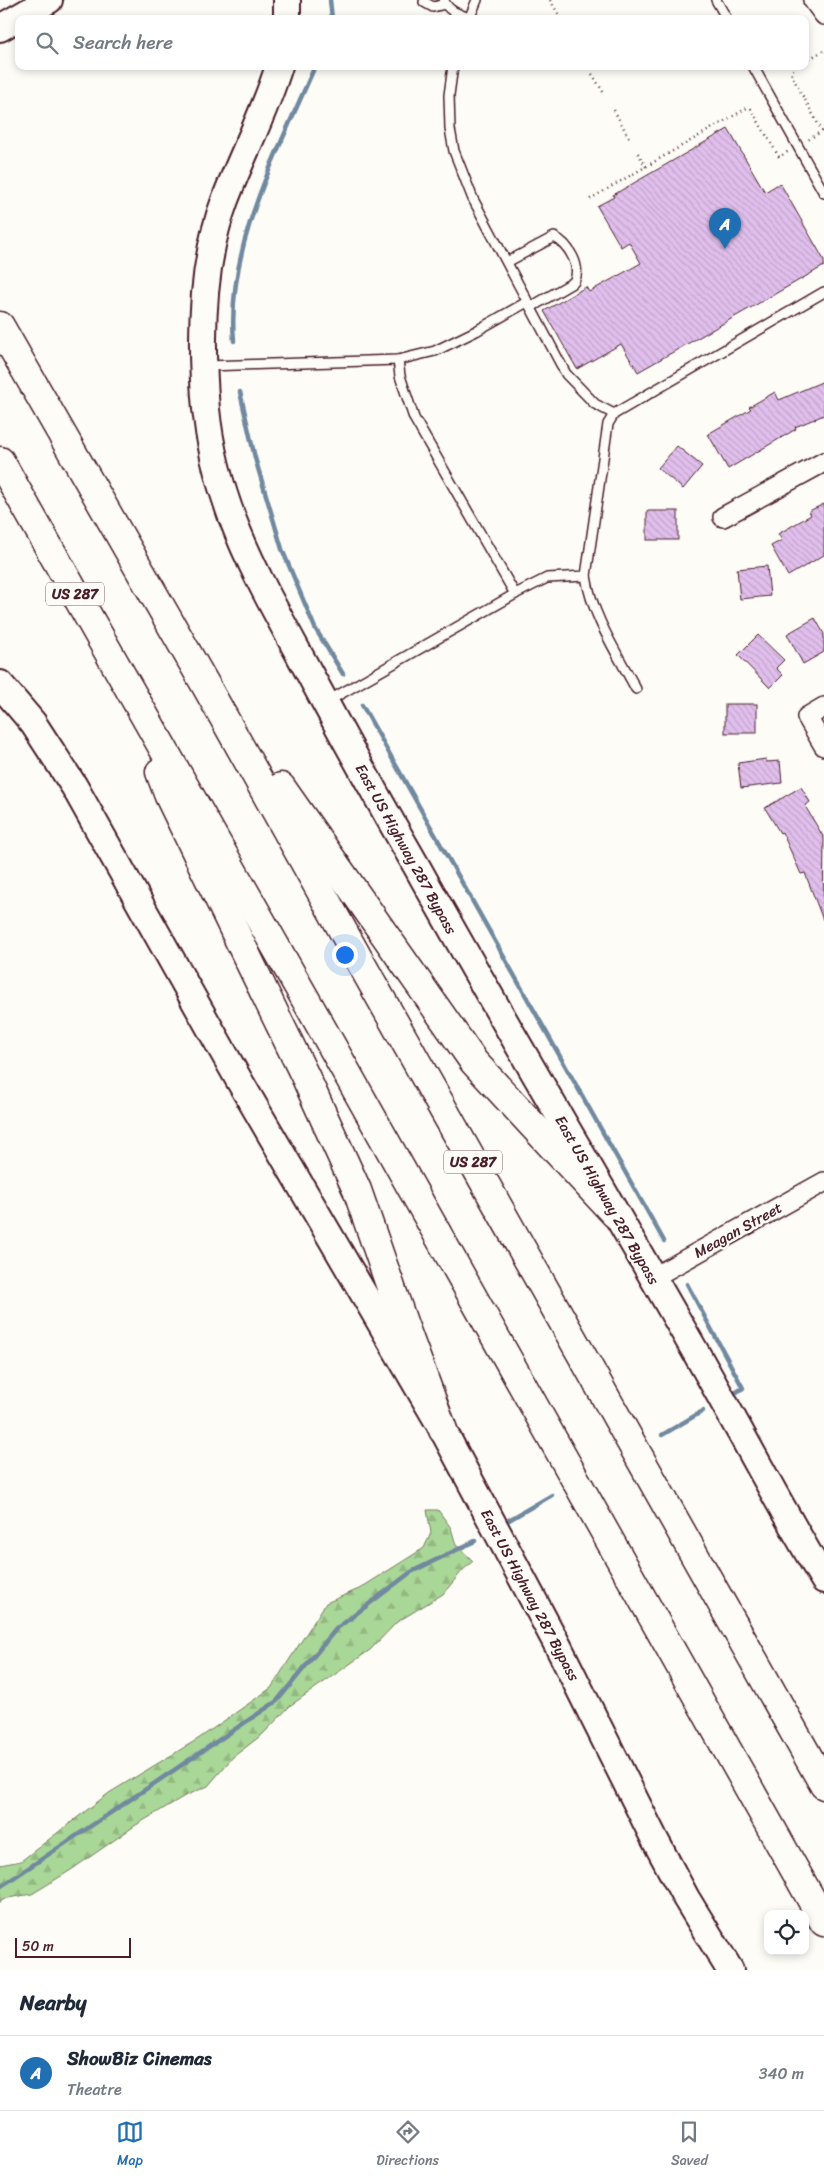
<!DOCTYPE html>
<html lang="en">
<head>
<meta charset="utf-8">
<style>
	:root { --surface:#fff; --page:#f2f2f3; --text:#1f2937; --muted:#747a83; --line:#e0e1e3; --accent:#1f6fb2 }
	body { margin:0; font-family:Sriracha,sans-serif; background:var(--page); color:var(--text) }
	.controls { position:absolute; right:15px; bottom:15px; display:grid; overflow:hidden; border-radius:10px; box-shadow:0 2px 8px #0003 }
	.controls button { width:45px; height:45px; display:grid; place-items:center; padding:0; border:0; border-bottom:1px solid var(--line); background:var(--surface); color:var(--text); font:25px sans-serif }
	.scale { position:absolute; left:15px; bottom:12px; width:116px; box-sizing:border-box; padding-left:5px; border:2px solid #4a1f2b; border-top:0; font-size:14px; line-height:18px; white-space:nowrap; color:#4a1f2b; -webkit-text-stroke:4px #fdfcf7; paint-order:stroke }
	.you { position:absolute; left:344px; top:954px; width:18px; height:18px; margin:-12px; border:4px solid #fff; border-radius:50%; background:#1a73e8; box-shadow:0 0 0 8px #1a73e833 }
	.badge { display:grid; place-items:center; width:32px; height:32px; border-radius:50%; background:var(--accent); color:#fff; font-size:16px; font-weight:700 }
	.pin { position:absolute; translate:-50% -41px; filter:drop-shadow(0 1px 2px #0008) }
	.pin::after { content:''; position:absolute; top:26px; width:18px; height:15px; background:inherit; clip-path:polygon(0 0,100% 0,50% 100%) }
	.list { margin:0; padding:0; list-style:none }
	h2 { display:flex; justify-content:space-between; align-items:center; height:65px; margin:0; padding:0 20px; font-size:21px }
	h2 small { font-size:16px; font-weight:400; color:var(--muted) }
	.list li { display:grid; grid-template-columns:32px 1fr auto; gap:15px; align-items:center; box-sizing:border-box; height:75px; padding:0 20px; border-top:1px solid var(--line) }
	.list b { display:block; font-size:19px; white-space:nowrap }
	.list p { margin:0; font-size:16px; white-space:nowrap; color:var(--muted) }
	.list em { font-size:16px; font-style:normal; color:var(--muted) }
	.icon { flex:none; width:28px; height:28px; fill:none; stroke:currentColor; stroke-width:2; stroke-linecap:round; stroke-linejoin:round }
	.map { position:relative; flex:none; width:824px; height:1970px; overflow:hidden }
	.search { position:absolute; background:var(--surface); box-shadow:0 2px 8px #0003; left:15px; right:15px; top:15px; height:55px; display:flex; align-items:center; gap:12px; box-sizing:border-box; padding:0 18px; border-radius:10px; color:var(--muted); font-size:19px }
	.sheet { height:140px; background:var(--surface) }
	nav { display:flex; justify-content:space-around; align-items:center; box-sizing:border-box; height:70px; border-top:1px solid var(--line); background:var(--surface); font-size:14px; color:var(--muted) }
	nav a { display:grid; justify-items:center; gap:2px }
	nav .on { color:var(--accent) }
	.map>svg:first-child { display:block }
</style>
</head>
<body>
<div class="map">
<svg width="824" height="1970" viewBox="0 0 824 1970">
	<defs>
		<pattern id="forest-firs" width="22" height="20" patternUnits="userSpaceOnUse" patternTransform="scale(1.25)"><rect width="22" height="20" fill="#a9d797"/><path d="M5 1l3.5 6h-7zM16 11l3.5 6h-7z" fill="#93b882"/></pattern>
		<pattern id="building-back-hatch" width="6" height="6" patternUnits="userSpaceOnUse" patternTransform="scale(1.25)"><rect width="6" height="6" fill="#e0bfec"/><path d="M-1 5l2 2M0 0l6 6M5-1l2 2" fill="none" stroke="#c2a4cb"/></pattern>
	</defs>
	<rect width="100%" height="100%" fill="#fdfcf7"/>
	<filter id="ink" filterUnits="userSpaceOnUse"><feTurbulence type="fractalNoise" baseFrequency=".02" numOctaves="2"/><feDisplacementMap in="SourceGraphic" scale="10" xChannelSelector="R" yChannelSelector="G"/><feConvolveMatrix kernelMatrix="1 2 1 2 8 2 1 2 1" color-interpolation-filters="sRGB"/></filter>
	<g filter="url(#ink)">
		<polygon fill="url(#forest-firs)" stroke="#7a7b61" points="427,1510 438,1510 451,1528 456,1545 473,1561 462,1571 443,1594 397,1622 370,1650 291,1705 263,1734 233,1757 208,1786 183,1797 136,1825 71,1870 32,1894 2,1899 0,1903 0,1865 21,1861 109,1793 198,1739 271,1688 326,1603 359,1589 424,1548 431,1533"/>
		<g fill="none" stroke-linecap="round" stroke-linejoin="round">
			<g stroke="#71899f" stroke-width="4.5">
				<polyline points="330,0 332,19"/>
				<path d="M234 341C226 245 278 152 315 66"/>
				<polyline points="240,392 255,458 282,549 315,628 343,674"/>
				<polyline points="362,705 664,1241"/>
				<polyline points="687,1284 743,1388 735,1393"/>
				<polyline points="662,1435 703,1411"/>
				<polyline points="509,1520 552,1495"/>
				<polyline points="0,1887 277,1701 336,1629 411,1572 475,1541"/>
			</g>
		</g>
		<g fill="url(#building-back-hatch)" stroke="#4a1f2b">
			<polygon points="728,129 765,192 780,183 824,260 824,266 638,372 621,344 577,369 544,311 586,287 589,292 641,263 629,242 621,247 597,206 614,197 613,195"/>
			<polygon points="824,381 824,415 795,427 796,429 728,469 708,434 751,409 749,407 775,392 779,400"/>
			<polygon points="677,446 702,466 683,489 658,468"/>
			<polygon points="824,504 824,555 788,576 771,546 782,540 778,534 811,515 809,511"/>
			<rect x="647" y="511" width="31" height="29"/>
			<polygon points="767,566 770,596 740,599 737,569"/>
			<polygon points="815,618 824,634 824,652 803,664 787,634"/>
			<polygon points="758,635 784,660 776,668 783,675 770,688 738,655"/>
			<rect x="725" y="704" width="32" height="29"/>
			<polygon points="766,759 766,762 780,761 782,783 741,788 738,763"/>
			<polygon points="801,787 810,802 805,806 824,838 823,920 805,873 801,874 782,832 780,833 765,808"/>
		</g>
		<g fill="none" stroke-linecap="round" stroke-linejoin="round">
			<defs>
				<g id="lane">
					<path d="M444 0C447 11 459 14 469 18"/>
					<polyline points="716,0 727,19"/>
					<polyline points="424,2 433,7 445,4"/>
					<polyline points="469,19 477,0"/>
					<polyline points="453,66 449,95 450,129 454,151 473,199 566,374 595,404 614,414"/>
					<polyline points="753,66 824,193"/>
					<path d="M507 262 554 237C569 244 582 267 574 282L531 307"/>
					<polyline points="398,360 400,376 414,418 515,594"/>
					<polyline points="206,366 398,360 435,351 476,331 527,302"/>
					<path d="M586 576C592 616 617 653 636 689"/>
					<polyline points="328,701 517,593 547,578 586,576 608,424 614,414 824,292"/>
				</g>
				<g id="street">
					<polyline points="813,0 824,15"/>
					<polyline points="723,517 824,462"/>
					<polyline points="824,707 807,717 824,746"/>
					<polyline points="652,1278 824,1182"/>
				</g>
				<g id="secondary">
					<polyline points="287,0 287,19"/>
					<polyline points="0,28 49,0"/>
					<path d="M279 66C265 112 242 155 225 200 201 264 200 341 206 409 216 508 260 582 306 667 342 734 379 801 417 867 506 1027 600 1184 691 1344 736 1422 777 1502 824 1580"/>
					<polyline points="0,684 33,723 74,786 239,1080 443,1430 558,1646 654,1838 686,1898 730,1970"/>
				</g>
				<g id="highway">
					<polyline points="0,326 205,684 362,965 824,1785"/>
					<polyline points="0,461 315,1016 824,1922"/>
					<polyline points="160,772 169,796 306,1078 357,1190 404,1325 443,1430"/>
					<polyline points="281,787 474,1062 615,1214"/>
				</g>
			</defs>
			<use href="#lane" stroke="#4a1f2b" stroke-width="12"/>
			<use href="#street" stroke="#4a1f2b" stroke-width="22"/>
			<use href="#secondary" stroke="#4a1f2b" stroke-width="30"/>
			<use href="#highway" stroke="#4a1f2b" stroke-width="31"/>
			<g stroke="#4a1f2b" stroke-width="2.5" stroke-dasharray="1 4" stroke-linecap="butt">
				<polyline points="550,0 559,15"/>
				<polyline points="805,61 823,51"/>
				<polyline points="797,66 791,72 792,76 822,131 808,140"/>
				<polyline points="592,74 605,95"/>
				<polyline points="614,110 629,138"/>
				<polyline points="638,153 646,167"/>
				<polyline points="590,199 747,108 751,109 779,157 789,151"/>
			</g>
			<use href="#lane" stroke="#fdfcf7" stroke-width="9"/>
			<use href="#street" stroke="#fdfcf7" stroke-width="19"/>
			<use href="#secondary" stroke="#fdfcf7" stroke-width="26"/>
			<use href="#highway" stroke="#fdfcf7" stroke-width="28"/>
		</g>
	</g>
	<g text-anchor="middle" dominant-baseline="central" stroke-width="5" stroke-linejoin="round" paint-order="stroke">
		<g fill="#fdfcf7" stroke="#806168" stroke-width="1">
			<rect x="46" y="582.5" width="58" height="23" rx="4"/>
			<rect x="444" y="1150.5" width="58" height="23" rx="4"/>
		</g>
		<g font-size="14" font-weight="bold" fill="#4a1f2b">
			<text x="75" y="594">US 287</text>
			<text x="473" y="1162">US 287</text>
		</g>
		<g font-size="15" fill="#4a1f2b" stroke="#fdfcf7">
			<text transform="translate(406 849) rotate(61)">East US Highway 287 Bypass</text>
			<text transform="translate(607 1200) rotate(60)">East US Highway 287 Bypass</text>
			<text transform="translate(738 1230) rotate(-29)">Meagan Street</text>
			<text transform="translate(530 1595) rotate(62)">East US Highway 287 Bypass</text>
		</g>
	</g>
</svg>
<div class="controls">
<button><svg class="icon" aria-label="locate" viewBox="0 0 24 24"><circle cx="12" cy="12" r="6"/><path d="M12 2v4M12 18v4M2 12h4M18 12h4"/></svg></button>
</div>
<div class="scale">50 m</div>
<div class="you"></div>
<div class="pin badge" style="left:725px;top:249px">A</div>
<div class="search"><svg class="icon" aria-label="search" viewBox="0 0 24 24"><circle cx="10" cy="10" r="6"/><path d="M15 15l6 6"/></svg>Search here</div>
</div>
<section class="sheet">
<h2>Nearby<small></small></h2>
<ul class="list">
<li><span class="badge">A</span><div><b>ShowBiz Cinemas</b><p>Theatre</p></div><em>340 m</em></li>
</ul>
</section>
<nav>
<a class="on"><svg class="icon" aria-label="map" viewBox="0 0 24 24"><path d="M3 6l6-2 6 2 6-2v14l-6 2-6-2-6 2zM9 4v14M15 6v14"/></svg>Map</a>
<a><svg class="icon" aria-label="directions" viewBox="0 0 24 24"><path d="M12 3l9 9-9 9-9-9zM9 14v-3h6M13 9l2 2-2 2"/></svg>Directions</a>
<a><svg class="icon" aria-label="saved" viewBox="0 0 24 24"><path d="M7 4h10v16l-5-4-5 4z"/></svg>Saved</a>
</nav>
</body>
</html>
